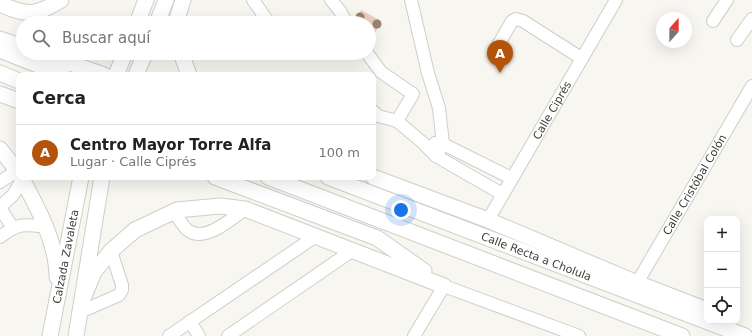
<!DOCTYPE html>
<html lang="es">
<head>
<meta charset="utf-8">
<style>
	:root { --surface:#fff; --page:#f2f2f2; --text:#222; --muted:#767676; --line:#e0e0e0; --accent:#b45309 }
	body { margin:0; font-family:"DejaVu Sans",sans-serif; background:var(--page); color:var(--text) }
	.controls { position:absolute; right:12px; bottom:12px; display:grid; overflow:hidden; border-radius:8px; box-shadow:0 4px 16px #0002 }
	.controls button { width:36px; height:36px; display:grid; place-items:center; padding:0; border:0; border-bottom:1px solid var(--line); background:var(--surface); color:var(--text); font:20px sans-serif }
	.compass { position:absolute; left:656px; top:12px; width:36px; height:36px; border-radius:50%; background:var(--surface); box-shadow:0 4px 16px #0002; rotate:21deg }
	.you { position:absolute; left:401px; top:210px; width:14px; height:14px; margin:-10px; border:3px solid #fff; border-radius:50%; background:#1a73e8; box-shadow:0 0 0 6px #1a73e833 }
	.badge { display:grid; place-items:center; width:26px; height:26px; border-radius:50%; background:var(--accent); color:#fff; font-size:13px; font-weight:700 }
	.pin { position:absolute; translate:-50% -33px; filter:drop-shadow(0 1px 2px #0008) }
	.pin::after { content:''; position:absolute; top:21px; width:14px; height:12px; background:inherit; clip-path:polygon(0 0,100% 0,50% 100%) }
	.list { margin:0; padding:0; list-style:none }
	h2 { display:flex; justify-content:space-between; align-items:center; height:52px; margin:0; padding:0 16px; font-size:17px }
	h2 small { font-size:13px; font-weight:400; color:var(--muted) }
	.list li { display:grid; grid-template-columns:26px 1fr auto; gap:12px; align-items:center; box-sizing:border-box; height:56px; padding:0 16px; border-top:1px solid var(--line) }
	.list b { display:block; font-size:15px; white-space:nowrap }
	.list p { margin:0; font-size:13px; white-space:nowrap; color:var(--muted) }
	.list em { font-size:13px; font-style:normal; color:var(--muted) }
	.icon { flex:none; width:22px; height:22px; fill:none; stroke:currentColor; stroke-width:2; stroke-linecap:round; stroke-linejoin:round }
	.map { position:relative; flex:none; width:752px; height:336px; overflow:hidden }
	.search { position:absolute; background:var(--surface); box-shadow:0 4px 16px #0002; left:16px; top:16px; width:360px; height:44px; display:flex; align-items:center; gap:10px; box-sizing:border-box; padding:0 14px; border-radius:22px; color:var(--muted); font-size:15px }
	.panel { position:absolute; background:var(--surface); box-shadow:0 4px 16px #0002; left:16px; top:72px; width:360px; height:108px; border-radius:8px }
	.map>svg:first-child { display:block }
</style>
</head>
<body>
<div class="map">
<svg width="752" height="336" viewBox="0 0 752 336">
	<rect width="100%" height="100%" fill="#f7f6f0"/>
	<polygon fill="#e9cfc1" points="361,10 381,21 373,37 369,35 369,23 354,23"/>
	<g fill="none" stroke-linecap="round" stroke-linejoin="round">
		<defs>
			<g id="minor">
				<polyline points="253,0 269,23"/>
				<polyline points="331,0 340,11 347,23"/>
				<polyline points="411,0 428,73 439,108 443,144 436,156"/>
				<polyline points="713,21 727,0"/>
				<polyline points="737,40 752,19"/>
				<polyline points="497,47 512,21 516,19 523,21 581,58"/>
				<polyline points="367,53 381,72 413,94 397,121"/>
				<polyline points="373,111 378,116 397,121 422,142 436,156 502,194"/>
				<polyline points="435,143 443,144 511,178"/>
				<polyline points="0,182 18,170"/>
				<polyline points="0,207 13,195 23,179"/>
				<polyline points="0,208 13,228"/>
				<path d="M174 211C177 216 184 229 189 231 206 242 231 219 245 209"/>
				<path id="s1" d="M488 220 616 0"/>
				<path d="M0 237C19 223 23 224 46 227"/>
				<path id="s2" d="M637 283 752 86"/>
				<polyline points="80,312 119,295 122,290 122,285 111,251"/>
				<polyline points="190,321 199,336"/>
				<polyline points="169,336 316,236"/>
				<polyline points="228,336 353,250"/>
				<polyline points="414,336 444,286 579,336"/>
			</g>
			<g id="major">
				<path d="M0 4C28 16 35 16 61 0"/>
				<polyline points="137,23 146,0"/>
				<polyline points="157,23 166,0"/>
				<polyline points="178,23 178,16 183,0"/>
				<polyline points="0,39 23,47"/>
				<polyline points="0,50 63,75"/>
				<polyline points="41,53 104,75"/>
				<polyline points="181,53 189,75"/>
				<polyline points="0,73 19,81"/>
				<polyline points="116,75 125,53"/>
				<polyline points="136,75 145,53"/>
				<polyline points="0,94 19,101"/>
				<polyline points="0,149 19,173"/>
				<path d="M21 177C37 206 57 243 57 277"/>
				<polyline points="215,177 377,238 424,271"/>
				<polyline points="268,177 682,336"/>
				<path id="s3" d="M328 177 745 336"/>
				<polyline points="373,177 488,220 637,283 707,310"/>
				<polyline points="82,301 94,272 111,251 135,230 177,210 220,206 245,209 444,286"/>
				<path id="s4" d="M50 336 81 177"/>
				<polyline points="76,336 102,177"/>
			</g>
		</defs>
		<use href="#minor" stroke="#cfcec8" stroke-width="14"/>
		<use href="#major" stroke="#cfcec8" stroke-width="17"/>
		<use href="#minor" stroke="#fff" stroke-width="12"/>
		<use href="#major" stroke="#fff" stroke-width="15"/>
	</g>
	<g fill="#9d8370">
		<circle cx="360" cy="17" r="4.5"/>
		<circle cx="377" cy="24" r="4.5"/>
	</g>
	<g text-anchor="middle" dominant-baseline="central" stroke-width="3" stroke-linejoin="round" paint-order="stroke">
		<g font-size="11" fill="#3c3c39" stroke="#fff">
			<text stroke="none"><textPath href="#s1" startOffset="127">Calle Ciprés</textPath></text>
			<text stroke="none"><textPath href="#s2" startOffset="114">Calle Cristóbal Colón</textPath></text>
			<text stroke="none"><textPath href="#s3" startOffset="223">Calle Recta a Cholula</textPath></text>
			<text stroke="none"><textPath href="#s4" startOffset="81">Calzada Zavaleta</textPath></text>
		</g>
	</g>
</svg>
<div class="controls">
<button>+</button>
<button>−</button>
<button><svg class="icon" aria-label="locate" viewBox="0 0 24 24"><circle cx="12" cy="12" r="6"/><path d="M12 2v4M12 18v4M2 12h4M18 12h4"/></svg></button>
</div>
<svg class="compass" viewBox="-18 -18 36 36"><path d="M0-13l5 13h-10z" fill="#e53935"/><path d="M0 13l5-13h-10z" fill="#767676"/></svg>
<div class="you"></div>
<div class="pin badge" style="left:500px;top:73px">A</div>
<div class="search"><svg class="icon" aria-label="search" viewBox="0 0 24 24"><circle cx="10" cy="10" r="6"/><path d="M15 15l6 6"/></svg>Buscar aquí</div>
<section class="panel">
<h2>Cerca<small></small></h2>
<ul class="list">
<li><span class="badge">A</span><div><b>Centro Mayor Torre Alfa</b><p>Lugar · Calle Ciprés</p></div><em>100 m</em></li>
</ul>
</section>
</div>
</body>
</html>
